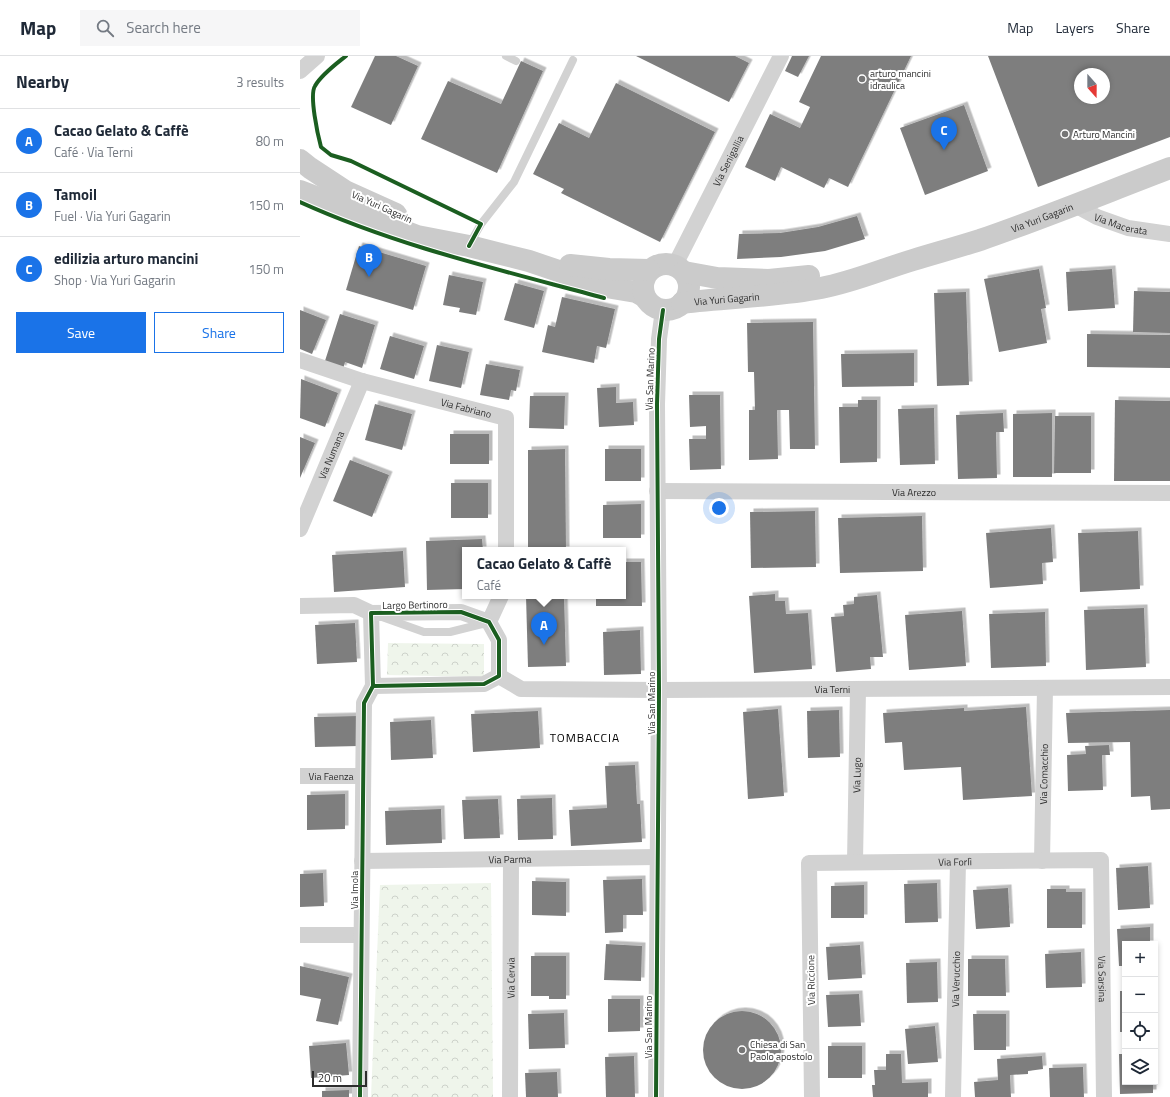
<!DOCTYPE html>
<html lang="en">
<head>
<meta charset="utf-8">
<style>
	:root { --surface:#fff; --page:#f6f6f7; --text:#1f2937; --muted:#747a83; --line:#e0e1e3; --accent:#1a73e8 }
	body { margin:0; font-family:"Titillium Web",sans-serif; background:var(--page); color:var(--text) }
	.controls { position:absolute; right:12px; bottom:12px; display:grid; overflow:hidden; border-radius:0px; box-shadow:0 2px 6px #0003 }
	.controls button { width:36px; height:36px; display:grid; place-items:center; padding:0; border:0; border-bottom:1px solid var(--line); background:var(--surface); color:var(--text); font:20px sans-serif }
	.compass { position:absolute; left:774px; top:12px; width:36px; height:36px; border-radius:50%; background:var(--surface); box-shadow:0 2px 6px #0003; rotate:159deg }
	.scale { position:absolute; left:12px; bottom:10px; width:55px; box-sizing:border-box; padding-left:4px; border:2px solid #2d2d2d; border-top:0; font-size:11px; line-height:14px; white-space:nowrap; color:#2d2d2d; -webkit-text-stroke:3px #fff; paint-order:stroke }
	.you { position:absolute; left:419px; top:452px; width:14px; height:14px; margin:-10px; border:3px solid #fff; border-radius:50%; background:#1a73e8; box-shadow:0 0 0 6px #1a73e833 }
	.badge { display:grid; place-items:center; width:26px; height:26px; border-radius:50%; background:var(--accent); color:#fff; font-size:13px; font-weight:700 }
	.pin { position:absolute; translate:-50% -33px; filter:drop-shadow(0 1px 2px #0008) }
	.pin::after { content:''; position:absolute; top:21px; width:14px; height:12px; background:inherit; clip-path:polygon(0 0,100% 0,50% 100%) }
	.popup { position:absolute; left:162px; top:491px; width:164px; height:52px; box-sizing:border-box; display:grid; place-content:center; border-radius:0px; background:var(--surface); filter:drop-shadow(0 1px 3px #0005); font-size:13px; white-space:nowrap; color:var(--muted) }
	.popup b { font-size:15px; color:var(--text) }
	.popup::after { content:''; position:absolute; left:50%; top:100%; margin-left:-8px; border:8px solid transparent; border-top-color:var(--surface) }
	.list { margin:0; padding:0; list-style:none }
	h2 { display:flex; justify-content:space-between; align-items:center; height:52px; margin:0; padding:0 16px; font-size:17px }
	h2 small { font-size:13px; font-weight:400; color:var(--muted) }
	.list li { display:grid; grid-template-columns:26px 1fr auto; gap:12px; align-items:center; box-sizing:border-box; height:64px; padding:0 16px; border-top:1px solid var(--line) }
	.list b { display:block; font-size:15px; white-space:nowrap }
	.list p { margin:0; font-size:13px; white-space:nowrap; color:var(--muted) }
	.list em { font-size:13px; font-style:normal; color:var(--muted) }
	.actions { display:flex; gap:8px; padding:12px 16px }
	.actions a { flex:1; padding:9px 0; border:1px solid var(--accent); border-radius:0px; text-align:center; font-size:14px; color:var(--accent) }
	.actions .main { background:var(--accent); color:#fff }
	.icon { flex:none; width:22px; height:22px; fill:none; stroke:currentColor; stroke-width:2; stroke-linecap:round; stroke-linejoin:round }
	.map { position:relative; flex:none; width:870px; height:1041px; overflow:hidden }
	header { display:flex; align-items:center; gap:24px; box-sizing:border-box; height:56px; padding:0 20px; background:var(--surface); border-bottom:1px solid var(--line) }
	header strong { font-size:19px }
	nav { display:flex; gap:22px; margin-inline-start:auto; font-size:14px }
	.search { width:280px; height:36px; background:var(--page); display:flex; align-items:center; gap:10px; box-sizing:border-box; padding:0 14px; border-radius:0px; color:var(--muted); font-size:15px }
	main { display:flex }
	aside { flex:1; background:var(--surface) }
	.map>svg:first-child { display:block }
</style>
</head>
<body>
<header>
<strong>Map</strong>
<div class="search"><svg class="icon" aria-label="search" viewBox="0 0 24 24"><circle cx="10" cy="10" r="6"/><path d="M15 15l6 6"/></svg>Search here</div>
<nav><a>Map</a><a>Layers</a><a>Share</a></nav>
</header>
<main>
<aside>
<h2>Nearby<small>3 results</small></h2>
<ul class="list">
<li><span class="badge">A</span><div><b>Cacao Gelato &amp; Caffè</b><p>Café · Via Terni</p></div><em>80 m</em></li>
<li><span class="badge">B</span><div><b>Tamoil</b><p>Fuel · Via Yuri Gagarin</p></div><em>150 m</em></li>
<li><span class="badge">C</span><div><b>edilizia arturo mancini</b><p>Shop · Via Yuri Gagarin</p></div><em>150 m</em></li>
</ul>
<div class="actions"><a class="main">Save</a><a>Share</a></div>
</aside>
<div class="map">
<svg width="870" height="1041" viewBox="0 0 870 1041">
	<defs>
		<pattern id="forest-crowns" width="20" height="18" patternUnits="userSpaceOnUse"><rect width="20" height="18" fill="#eff5eb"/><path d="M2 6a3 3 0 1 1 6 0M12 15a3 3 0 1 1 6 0" fill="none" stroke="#cdd2ca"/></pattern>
		<filter id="shadow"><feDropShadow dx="3.5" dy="-3.5" stdDeviation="0" flood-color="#0004"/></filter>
	</defs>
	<rect width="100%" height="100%" fill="#fff"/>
	<g fill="url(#forest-crowns)">
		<polygon points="88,587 184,588 184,621 87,619"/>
		<polygon points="191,827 193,1041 71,1041 80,829"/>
	</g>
	<g fill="#7e7e7e" fill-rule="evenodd" filter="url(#shadow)">
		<polygon points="75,0 96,0 118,10 91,69 51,51"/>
		<polygon points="336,0 435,0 449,7 429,46"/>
		<polygon points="492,0 509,0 498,21 485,15"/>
		<polygon points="521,0 611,0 548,131 529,122 524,132 481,111 475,125 445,111 470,58 500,72 510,51 499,46"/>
		<path d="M688 0H870V81L738 131ZM780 18H804V42H780Z"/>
		<polygon points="221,5 243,15 197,117 121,83 148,25 201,48"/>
		<polygon points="316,27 415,76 360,186 261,137 264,133 233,118 259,67 289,82"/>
		<polygon points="664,49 688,115 625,139 600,72"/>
		<polygon points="557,160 565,183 525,195 481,201 437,203 439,178 480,177 518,171"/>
		<polygon points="59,190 126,210 113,254 46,234"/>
		<polygon points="739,213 746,252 741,253 747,287 699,296 684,223"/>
		<polygon points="812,213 815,252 768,255 766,216"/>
		<polygon points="149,219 183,226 176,259 159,256 160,252 143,249"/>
		<polygon points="215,227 244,235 234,272 204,264"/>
		<polygon points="834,235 870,236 870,277 833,276"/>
		<polygon points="666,236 669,329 637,330 634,237"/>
		<polygon points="262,241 315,253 306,292 297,290 294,307 242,296 248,269 255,271"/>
		<polygon points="0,254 26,264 12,298 0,293"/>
		<polygon points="40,258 75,269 62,312 45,306 43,313 24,308"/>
		<polygon points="513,266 515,393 490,393 489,354 477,354 478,403 449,404 449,354 455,354 454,316 448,316 447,267"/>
		<polygon points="787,278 870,279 870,312 787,311"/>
		<polygon points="90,280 124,290 114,323 80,313"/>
		<polygon points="137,289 169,296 161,332 129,325"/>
		<polygon points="614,297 614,330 542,331 541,298"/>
		<polygon points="186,308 220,314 216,335 211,334 209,344 180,339"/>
		<polygon points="1,323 38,337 25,371 0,362"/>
		<polygon points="316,331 316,347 333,346 334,369 299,371 297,332"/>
		<polygon points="389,339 420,339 421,413 390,414 389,383 406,383 406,370 390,371"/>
		<polygon points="230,340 265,340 264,373 229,372"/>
		<polygon points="558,344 577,344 577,406 540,407 539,351 558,351"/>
		<polygon points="815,344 870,345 870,425 814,425"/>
		<polygon points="75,348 112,358 102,394 65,384"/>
		<polygon points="634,352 635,408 600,409 598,353"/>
		<polygon points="703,357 704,376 696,376 697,422 658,423 656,359"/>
		<polygon points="752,357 752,421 713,421 713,358"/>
		<polygon points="755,360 791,360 791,417 754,417"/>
		<rect x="150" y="378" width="39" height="30"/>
		<polygon points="0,381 15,387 0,422"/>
		<polygon points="265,393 266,494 228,494 228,394"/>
		<rect x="305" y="393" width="36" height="32"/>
		<polygon points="50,404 89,419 72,461 33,445"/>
		<rect x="151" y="427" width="37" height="35"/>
		<polygon points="341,448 341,482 303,482 303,449"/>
		<polygon points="515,455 516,511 451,512 450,456"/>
		<polygon points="622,460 623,515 540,517 538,462"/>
		<polygon points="751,472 753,506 742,507 743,528 690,532 686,477"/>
		<polygon points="838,475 840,533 780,536 778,477"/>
		<polygon points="182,483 183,494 165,494 165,533 127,534 126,485"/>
		<polygon points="103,495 105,531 34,536 32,499"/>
		<polygon points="323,506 341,506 342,550 296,550 296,540 323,540"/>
		<polygon points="475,538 475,545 485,545 486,558 508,557 512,613 454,617 449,540"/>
		<polygon points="577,539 583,601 570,601 571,613 536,616 531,561 544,560 543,549 554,548 554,541"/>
		<polygon points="226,540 264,540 266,610 228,611"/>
		<polygon points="844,552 846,611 786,614 784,554"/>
		<polygon points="662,555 666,610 609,614 605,559"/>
		<polygon points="745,556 746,610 691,612 689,558"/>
		<polygon points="55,567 57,606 17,608 15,569"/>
		<polygon points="340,574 341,618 304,619 303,576"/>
		<polygon points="726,651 732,740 663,744 661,711 604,714 602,686 585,687 583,657 664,652 664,655"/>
		<polygon points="478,653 484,740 448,743 443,656"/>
		<polygon points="539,654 540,701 508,702 507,655"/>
		<polygon points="870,654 870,753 851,754 850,740 831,741 830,686 768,687 766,657"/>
		<polygon points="238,655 240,692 173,696 171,658"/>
		<polygon points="58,660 59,690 15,691 14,661"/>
		<polygon points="131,664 133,702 91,704 90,666"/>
		<polygon points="809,689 810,699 802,699 803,734 768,735 767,699 786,698 785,690"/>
		<polygon points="335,709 337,748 340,748 342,786 271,790 269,754 307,752 305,710"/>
		<polygon points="45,738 45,773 7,774 7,739"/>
		<polygon points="252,742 253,783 218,784 217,743"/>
		<polygon points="198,743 200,782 164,783 162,744"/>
		<polygon points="141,753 142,787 86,789 85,755"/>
		<polygon points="848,810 850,852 818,854 816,812"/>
		<polygon points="23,817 24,850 0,851 0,818"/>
		<polygon points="342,823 343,859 323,859 323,876 305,877 303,824"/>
		<polygon points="232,825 266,826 266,860 232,859"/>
		<polygon points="637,827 638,866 605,867 604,828"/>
		<polygon points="564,829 564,862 531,862 531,830"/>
		<polygon points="708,832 710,871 676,873 673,834"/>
		<polygon points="747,833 766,833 766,836 782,836 782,872 747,872"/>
		<polygon points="850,871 850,888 825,888 825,910 819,910 817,873"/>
		<polygon points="306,888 342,890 341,925 304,924"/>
		<polygon points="560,889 562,922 528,924 526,891"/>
		<polygon points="781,896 782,931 746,932 745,898"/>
		<polygon points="231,900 266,900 266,943 249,943 249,940 231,940"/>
		<polygon points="668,903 705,903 706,940 668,940"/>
		<polygon points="637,906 638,946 607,947 606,907"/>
		<polygon points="0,910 49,921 38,969 16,965 21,943 0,939"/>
		<rect x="820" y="935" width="5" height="41"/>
		<polygon points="559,938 561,970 528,971 526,939"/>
		<polygon points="308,943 340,943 340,975 308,976"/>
		<circle cx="442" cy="994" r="39"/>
		<polygon points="264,957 265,992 229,993 228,958"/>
		<polygon points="673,958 706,958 706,994 674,994"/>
		<polygon points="635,970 638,1006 608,1008 605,973"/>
		<polygon points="46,987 49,1019 11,1022 9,990"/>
		<rect x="528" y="990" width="34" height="32"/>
		<polygon points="586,998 601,998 602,1027 628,1026 628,1041 573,1041 572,1029 575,1029 574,1014 586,1014"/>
		<polygon points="819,998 825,998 825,1026 853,1026 853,1037 820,1038"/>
		<polygon points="334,1000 335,1041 306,1041 305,1001"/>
		<polygon points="742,1000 743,1013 728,1015 728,1018 710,1019 711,1041 675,1041 674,1026 698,1024 697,1003"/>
		<polygon points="783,1011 784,1041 750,1041 749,1012"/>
		<polygon points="257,1016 258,1041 226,1041 225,1017"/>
		<polygon points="49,1034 49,1041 22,1041 22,1035"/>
	</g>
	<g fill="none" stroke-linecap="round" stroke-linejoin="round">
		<g stroke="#d2d2d2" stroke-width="8">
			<polyline points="206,0 216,5"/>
			<polyline points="169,189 181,168 214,126 273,4"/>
			<polyline points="82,561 124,576 150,576 186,567"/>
		</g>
		<g stroke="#d2d2d2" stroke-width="16">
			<polyline points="0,15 17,0"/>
			<path id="s1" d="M775 149 797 161 828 172 870 178"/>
			<path id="s2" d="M375 209 481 0"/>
			<path id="s3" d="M0 304 62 325 206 362V494"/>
			<path id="s4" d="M357 435 870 437"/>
			<path id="s5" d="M0 473 62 325"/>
			<polyline points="0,550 54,549 71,557"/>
			<polyline points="189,566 201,540"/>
			<path id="s6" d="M199 620 221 633 359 634 870 631"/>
			<path id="s7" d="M0 720H63"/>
			<path id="s8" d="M62 805 357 801"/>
			<path id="s9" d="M742 805 745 632"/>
			<path id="s10" d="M555 806 558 633"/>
			<polyline points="0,879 61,879"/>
			<polyline points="60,1041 64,647 73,630 71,557 161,556 189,566 199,584 199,620 184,628 73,630"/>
			<path id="s11" d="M210 1041 211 803"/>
			<polyline points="356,1041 359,634 357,348 359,283 363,254"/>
			<path id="s12" d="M512 1041 509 807 801 804 804 1041"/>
			<path id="s13" d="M653 1041 658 806"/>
		</g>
		<g stroke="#cbcbcb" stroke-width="22">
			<polyline points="0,104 10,112 45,135 96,158"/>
			<polyline points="0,135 117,180 169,190 229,205 306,231 336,236 345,241"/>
			<circle cx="366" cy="231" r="23"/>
			<polyline points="270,209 309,213 349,214"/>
			<polyline points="384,216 417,222 469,224 509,220"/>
			<path id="s14" d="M382 247C429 241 475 241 521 232 553 226 583 213 613 204 636 197 658 191 680 184 744 162 807 136 870 112"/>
		</g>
		<defs>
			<g id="cycleway">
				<path d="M46 0C36 8 21 19 15 30 9 39 18 80 21 91L31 99 51 105 181 168 169 190"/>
				<path d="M0 146C97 190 201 214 304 242"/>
				<polyline points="60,1041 64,647 73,630 71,557 161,556 189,566 199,584 199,620 184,628 73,630"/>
				<polyline points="356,1041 359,634 357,348 359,283 363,254"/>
			</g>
		</defs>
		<use href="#cycleway" stroke="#fff" stroke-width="6"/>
		<use href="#cycleway" stroke="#1b5e20" stroke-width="4"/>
	</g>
	<g fill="#767676" stroke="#fff" stroke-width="1.5">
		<circle cx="562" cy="23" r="4"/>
		<circle cx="765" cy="78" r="4"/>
		<circle cx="442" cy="994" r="4"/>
	</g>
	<g text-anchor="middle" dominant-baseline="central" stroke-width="4" stroke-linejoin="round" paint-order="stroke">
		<g font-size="10" fill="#2d2d2d" stroke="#fff" text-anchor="start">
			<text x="570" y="17">arturo mancini<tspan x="570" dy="12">idraulica</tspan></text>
			<text x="773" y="78">Arturo Mancini</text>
			<text x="450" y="988">Chiesa di San<tspan x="450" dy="12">Paolo apostolo</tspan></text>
		</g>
		<g font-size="10" fill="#2d2d2d" stroke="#fff">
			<text stroke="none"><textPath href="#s2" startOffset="117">Via Senigallia</textPath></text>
			<text transform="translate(82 151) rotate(24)">Via Yuri Gagarin</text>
			<text stroke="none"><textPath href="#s14" startOffset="372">Via Yuri Gagarin</textPath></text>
			<text stroke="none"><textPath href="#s1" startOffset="50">Via Macerata</textPath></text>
			<text stroke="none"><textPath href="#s14" startOffset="45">Via Yuri Gagarin</textPath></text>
			<text transform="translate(350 323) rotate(-88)">Via San Marino</text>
			<text stroke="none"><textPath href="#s3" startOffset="173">Via Fabriano</textPath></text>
			<text stroke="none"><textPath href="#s5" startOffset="80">Via Numana</textPath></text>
			<text stroke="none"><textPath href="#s4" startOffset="257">Via Arezzo</textPath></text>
			<text transform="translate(115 549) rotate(-1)">Largo Bertinoro</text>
			<text stroke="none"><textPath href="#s6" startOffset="337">Via Terni</textPath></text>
			<text transform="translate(351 647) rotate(-90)">Via San Marino</text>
			<text stroke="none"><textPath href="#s9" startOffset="87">Via Comacchio</textPath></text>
			<text stroke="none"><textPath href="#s10" startOffset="87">Via Lugo</textPath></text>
			<text stroke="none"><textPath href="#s7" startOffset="31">Via Faenza</textPath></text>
			<text stroke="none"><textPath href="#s8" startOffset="148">Via Parma</textPath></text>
			<text stroke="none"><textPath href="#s12" startOffset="380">Via Forlì</textPath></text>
			<text transform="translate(54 834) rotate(-90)">Via Imola</text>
			<text stroke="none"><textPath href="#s11" startOffset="119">Via Cervia</textPath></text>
			<text stroke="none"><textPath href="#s13" startOffset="118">Via Verucchio</textPath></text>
			<text stroke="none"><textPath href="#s12" startOffset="645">Via Sarsina</textPath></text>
			<text transform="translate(511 924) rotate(-91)">Via Riccione</text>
			<text transform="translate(348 971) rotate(-90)">Via San Marino</text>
		</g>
		<g font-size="12" letter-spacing="1" fill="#000" stroke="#fff">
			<text x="285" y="681">TOMBACCIA</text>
		</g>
	</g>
</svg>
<div class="controls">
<button>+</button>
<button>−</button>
<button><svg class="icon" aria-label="locate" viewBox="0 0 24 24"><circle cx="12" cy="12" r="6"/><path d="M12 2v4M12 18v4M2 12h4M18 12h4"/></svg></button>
<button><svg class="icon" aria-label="layers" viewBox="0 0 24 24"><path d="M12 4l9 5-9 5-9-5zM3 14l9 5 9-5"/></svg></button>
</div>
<svg class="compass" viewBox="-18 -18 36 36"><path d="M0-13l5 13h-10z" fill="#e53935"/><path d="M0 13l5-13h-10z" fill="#747a83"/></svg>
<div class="scale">20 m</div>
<div class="you"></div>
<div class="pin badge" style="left:244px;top:589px">A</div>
<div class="popup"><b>Cacao Gelato &amp; Caffè</b>Café</div>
<div class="pin badge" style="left:69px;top:221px">B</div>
<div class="pin badge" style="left:644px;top:94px">C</div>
</div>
</main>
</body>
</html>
